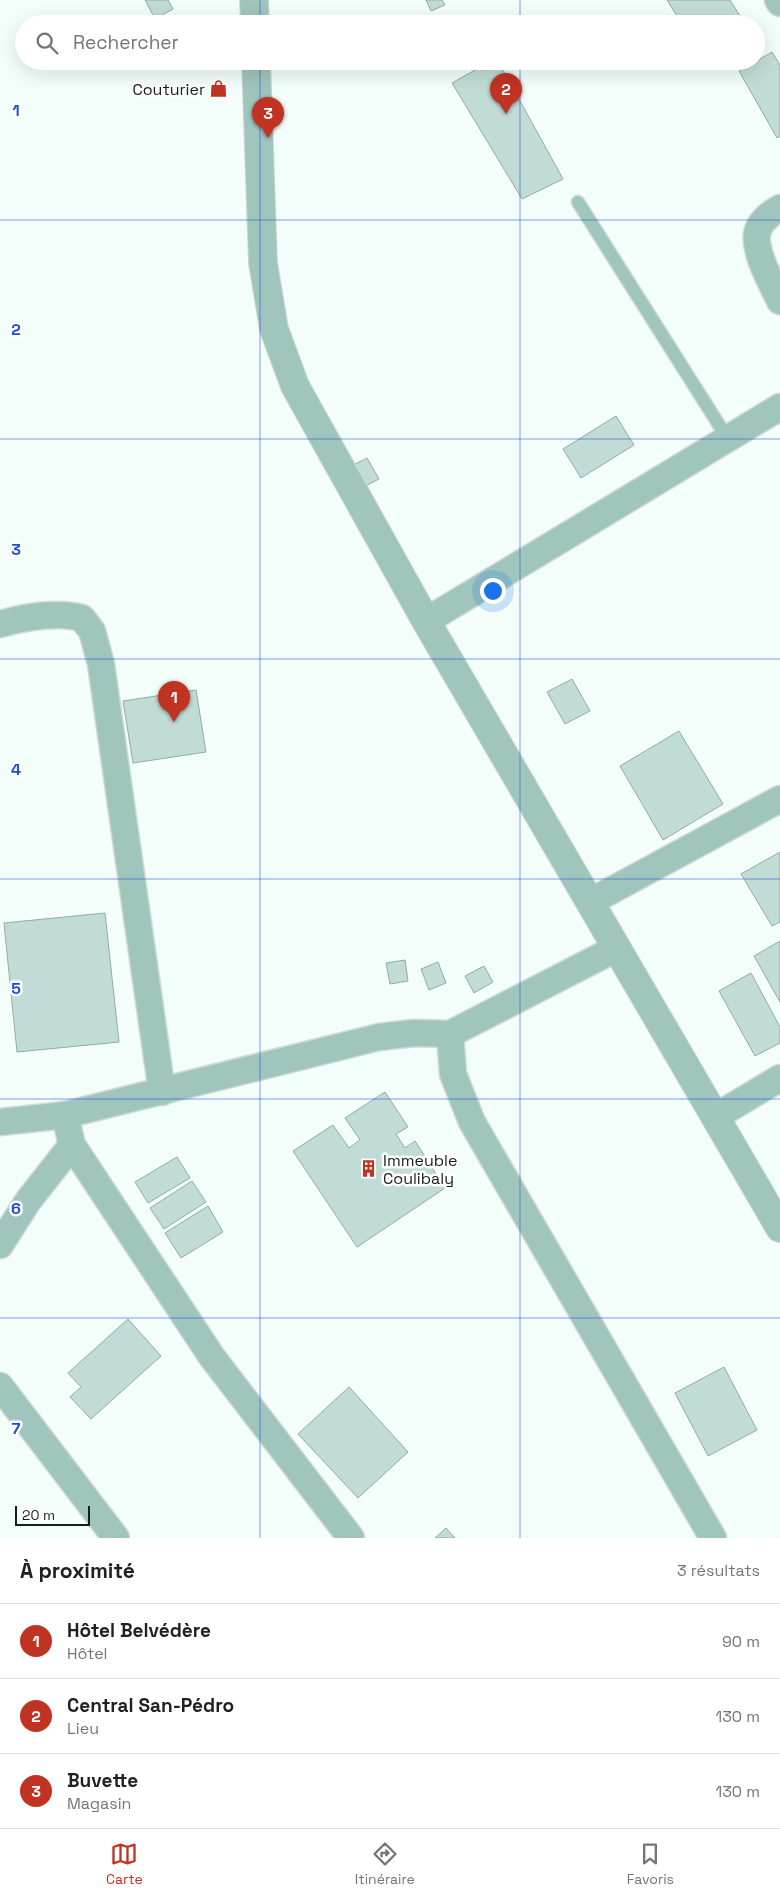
<!DOCTYPE html>
<html lang="fr">
<head>
<meta charset="utf-8">
<style>
	:root { --surface:#fff; --page:#f6f6f6; --text:#202124; --muted:#757577; --line:#e0e0e0; --accent:#c03322 }
	body { margin:0; font-family:"Space Grotesk",sans-serif; background:var(--page); color:var(--text) }
	.scale { position:absolute; left:15px; bottom:12px; width:75px; box-sizing:border-box; padding-left:5px; border:2px solid #141e1c; border-top:0; font-size:14px; line-height:18px; white-space:nowrap; color:#141e1c; -webkit-text-stroke:4px #fff; paint-order:stroke }
	.you { position:absolute; left:492px; top:590px; width:18px; height:18px; margin:-12px; border:4px solid #fff; border-radius:50%; background:#1a73e8; box-shadow:0 0 0 8px #1a73e833 }
	.badge { display:grid; place-items:center; width:32px; height:32px; border-radius:50%; background:var(--accent); color:#fff; font-size:16px; font-weight:700 }
	.pin { position:absolute; translate:-50% -41px; filter:drop-shadow(0 1px 2px #0008) }
	.pin::after { content:''; position:absolute; top:26px; width:18px; height:15px; background:inherit; clip-path:polygon(0 0,100% 0,50% 100%) }
	.list { margin:0; padding:0; list-style:none }
	h2 { display:flex; justify-content:space-between; align-items:center; height:65px; margin:0; padding:0 20px; font-size:21px }
	h2 small { font-size:16px; font-weight:400; color:var(--muted) }
	.list li { display:grid; grid-template-columns:32px 1fr auto; gap:15px; align-items:center; box-sizing:border-box; height:75px; padding:0 20px; border-top:1px solid var(--line) }
	.list b { display:block; font-size:19px; white-space:nowrap }
	.list p { margin:0; font-size:16px; white-space:nowrap; color:var(--muted) }
	.list em { font-size:16px; font-style:normal; color:var(--muted) }
	.icon { flex:none; width:28px; height:28px; fill:none; stroke:currentColor; stroke-width:2; stroke-linecap:round; stroke-linejoin:round }
	.map { position:relative; flex:none; width:780px; height:1538px; overflow:hidden }
	.search { position:absolute; background:var(--surface); box-shadow:0 5px 20px #0002; left:15px; right:15px; top:15px; height:55px; display:flex; align-items:center; gap:12px; box-sizing:border-box; padding:0 18px; border-radius:28px; color:var(--muted); font-size:19px }
	.sheet { height:290px; background:var(--surface) }
	nav { display:flex; justify-content:space-around; align-items:center; box-sizing:border-box; height:70px; border-top:1px solid var(--line); background:var(--surface); font-size:14px; color:var(--muted) }
	nav a { display:grid; justify-items:center; gap:2px }
	nav .on { color:var(--accent) }
	.map>svg:first-child { display:block }
</style>
</head>
<body>
<div class="map">
<svg width="780" height="1538" viewBox="0 0 780 1538">
	<rect width="100%" height="100%" fill="#f3fefb"/>
	<g fill="#c1dcd6" stroke="#91aba5">
		<polygon points="145,0 168,0 173,9 155,19"/>
		<polygon points="426,0 442,0 445,5 431,11"/>
		<polygon points="667,0 730,0 742,19 734,24 682,24"/>
		<polygon points="772,52 780,65 780,136 777,138 739,71"/>
		<polygon points="491,61 498,61 563,179 522,199 452,83"/>
		<polygon points="616,416 634,445 581,478 563,449"/>
		<polygon points="367,458 379,479 360,489 348,468"/>
		<polygon points="572,679 590,711 565,724 547,692"/>
		<polygon points="196,690 206,752 133,763 123,701"/>
		<polygon points="679,731 723,804 663,840 620,766"/>
		<polygon points="780,852 780,922 772,926 741,874"/>
		<polygon points="105,913 119,1042 17,1052 4,923"/>
		<polygon points="780,941 780,1002 754,956"/>
		<polygon points="405,960 408,981 390,984 386,963"/>
		<polygon points="438,962 446,983 429,990 421,969"/>
		<polygon points="484,966 493,982 474,993 465,976"/>
		<polygon points="751,973 780,1027 780,1043 755,1056 719,991"/>
		<polygon points="385,1092 408,1127 396,1134 405,1148 415,1141 445,1188 357,1247 293,1151 333,1125 349,1148 360,1140 345,1118"/>
		<polygon points="177,1157 190,1178 148,1203 135,1182"/>
		<polygon points="192,1181 206,1202 164,1229 150,1208"/>
		<polygon points="208,1206 223,1232 181,1258 165,1233"/>
		<polygon points="128,1319 161,1356 91,1419 70,1397 81,1387 68,1373"/>
		<polygon points="724,1367 757,1430 708,1456 675,1393"/>
		<polygon points="349,1387 408,1452 358,1498 298,1434"/>
		<polygon points="446,1528 455,1538 435,1538"/>
	</g>
	<g fill="none" stroke-linecap="round" stroke-linejoin="round">
		<defs>
			<polyline id="service" points="578,202 728,439"/>
			<g id="minor">
				<polyline points="778,0 780,3"/>
				<path d="M780 208C771 213 759 222 757 234 754 252 772 284 780 301"/>
				<polyline points="426,621 780,407"/>
				<path d="M0 624C26 617 56 611 82 618L92 631 101 664 162 1092"/>
				<polyline points="590,902 780,799"/>
				<polyline points="450,1034 453,1074 472,1122 713,1538"/>
				<polyline points="65,1115 72,1145 212,1357 351,1538"/>
				<polyline points="715,1117 780,1078"/>
				<polyline points="0,1122 65,1115 379,1037 415,1033 450,1034 617,948"/>
				<polyline points="0,1245 28,1201 72,1145"/>
				<polyline points="0,1386 116,1538"/>
			</g>
			<g id="tertiary">
				<polyline points="254,0 255,24"/>
				<polyline points="256,61 263,263 274,329 295,386 426,621 780,1228"/>
			</g>
		</defs>
		<use href="#service" stroke="#cfdad7" stroke-width="15"/>
		<use href="#minor" stroke="#cfdad7" stroke-width="29"/>
		<use href="#tertiary" stroke="#cfdad7" stroke-width="30"/>
		<use href="#service" stroke="#a0c5bd" stroke-width="12"/>
		<use href="#minor" stroke="#a0c5bd" stroke-width="26"/>
		<use href="#tertiary" stroke="#a0c5bd" stroke-width="28"/>
	</g>
	<path fill="none" stroke="#1d4ed8" stroke-width="1" stroke-opacity="0.55" d="M260 0V24M520 0V24M260 61V1538M520 61V1538M0 220H780M0 439H780M0 659H780M0 879H780M0 1099H780M0 1318H780"/>
	<defs>
		<symbol id="shop-bare" viewBox="-9 -9 18 18"><path d="M-5-2.5h2.3a2.7 3.5 0 0 1 5.4 0H5L5.5 6h-11ZM-1.5-2.5h3a1.5 2.3 0 0 0-3 0Z" fill="#c03322" stroke="#fff" stroke-width="2.5" paint-order="stroke"/></symbol>
		<symbol id="building-bare" viewBox="-9 -9 18 18"><path d="M-4-6H4V6H1V3H-1V6H-4ZM-2.5-4.3h1.7v1.8h-1.7ZM.8-4.3h1.7v1.8H.8ZM-2.5-1h1.7V.8h-1.7ZM.8-1h1.7V.8H.8Z" fill="#c03322" stroke="#fff" stroke-width="2.5" paint-order="stroke"/></symbol>
	</defs>
	<g fill-rule="evenodd">
		<use href="#shop-bare" x="206" y="76" width="25" height="25"/>
		<use href="#building-bare" x="356" y="1156" width="25" height="25"/>
	</g>
	<g text-anchor="middle" dominant-baseline="central" stroke-width="5" stroke-linejoin="round" paint-order="stroke">
		<g font-size="16" fill="#141e1c" stroke="#fff" text-anchor="end">
			<text x="205" y="89">Couturier</text>
			<text x="383" y="1160" text-anchor="start">Immeuble<tspan x="383" dy="18">Coulibaly</tspan></text>
		</g>
	</g>
	<g font-size="16" text-anchor="middle" font-weight="bold" fill="#1d4ed8" stroke="#fff" stroke-width="5" stroke-linejoin="round" paint-order="stroke">
		<text x="16" y="116">1</text>
		<text x="16" y="335">2</text>
		<text x="16" y="555">3</text>
		<text x="16" y="775">4</text>
		<text x="16" y="994">5</text>
		<text x="16" y="1214">6</text>
		<text x="16" y="1434">7</text>
	</g>
</svg>
<div class="scale">20 m</div>
<div class="you"></div>
<div class="pin badge" style="left:174px;top:722px">1</div>
<div class="pin badge" style="left:506px;top:114px">2</div>
<div class="pin badge" style="left:268px;top:138px">3</div>
<div class="search"><svg class="icon" aria-label="search" viewBox="0 0 24 24"><circle cx="10" cy="10" r="6"/><path d="M15 15l6 6"/></svg>Rechercher</div>
</div>
<section class="sheet">
<h2>À proximité<small>3 résultats</small></h2>
<ul class="list">
<li><span class="badge">1</span><div><b>Hôtel Belvédère</b><p>Hôtel</p></div><em>90 m</em></li>
<li><span class="badge">2</span><div><b>Central San-Pédro</b><p>Lieu</p></div><em>130 m</em></li>
<li><span class="badge">3</span><div><b>Buvette</b><p>Magasin</p></div><em>130 m</em></li>
</ul>
</section>
<nav>
<a class="on"><svg class="icon" aria-label="map" viewBox="0 0 24 24"><path d="M3 6l6-2 6 2 6-2v14l-6 2-6-2-6 2zM9 4v14M15 6v14"/></svg>Carte</a>
<a><svg class="icon" aria-label="directions" viewBox="0 0 24 24"><path d="M12 3l9 9-9 9-9-9zM9 14v-3h6M13 9l2 2-2 2"/></svg>Itinéraire</a>
<a><svg class="icon" aria-label="saved" viewBox="0 0 24 24"><path d="M7 4h10v16l-5-4-5 4z"/></svg>Favoris</a>
</nav>
</body>
</html>
